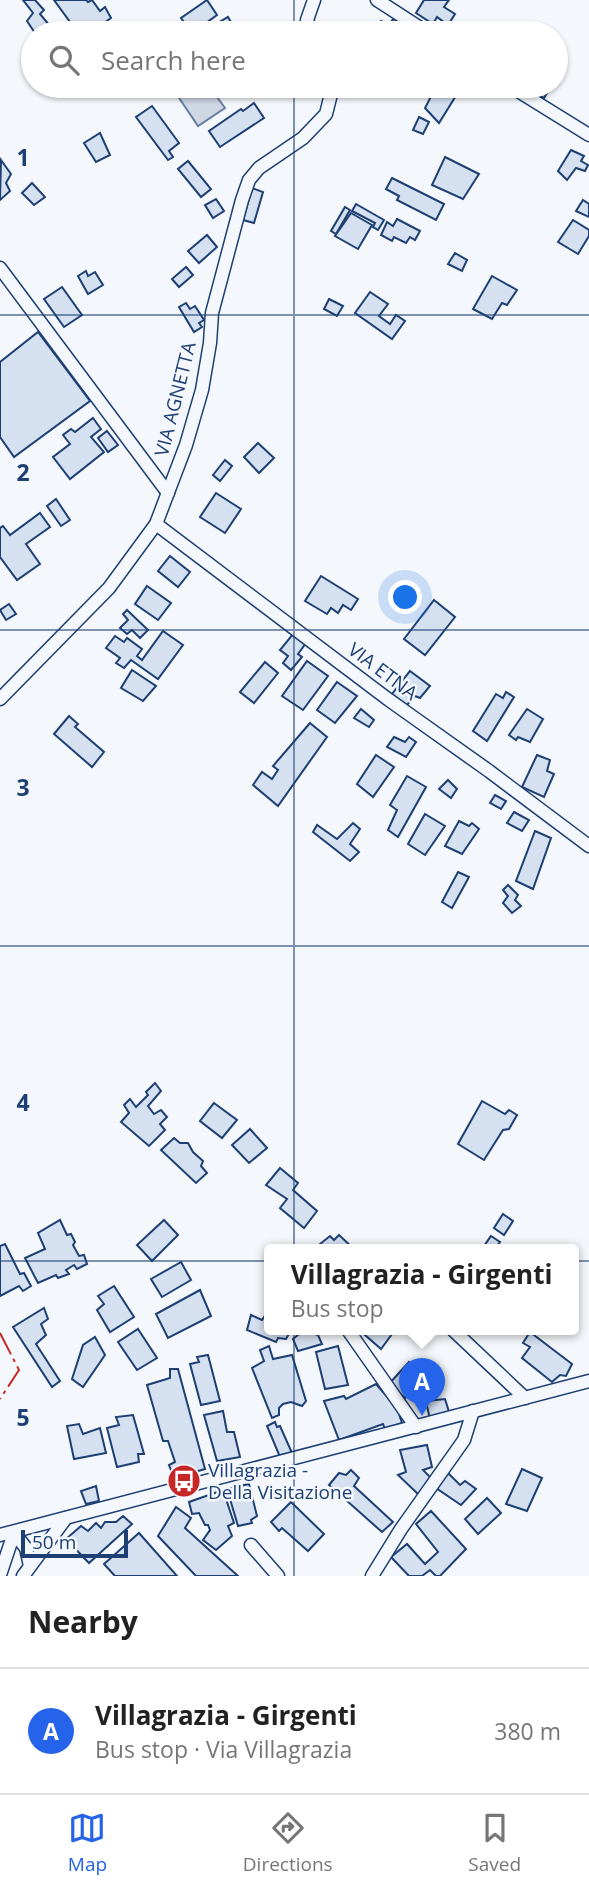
<!DOCTYPE html>
<html lang="en">
<head>
<meta charset="utf-8">
<style>
	:root { --surface:#fff; --page:#f6f6f6; --text:#222; --muted:#767676; --line:#e0e0e0; --accent:#2563eb }
	body { margin:0; font-family:"Open Sans",sans-serif; background:var(--page); color:var(--text) }
	.scale { position:absolute; left:21px; bottom:18px; width:107px; box-sizing:border-box; padding-left:7px; border:4px solid #1d3f73; border-top:0; font-size:19px; line-height:24px; white-space:nowrap; color:#1d3f73; -webkit-text-stroke:5px #f4f7fb; paint-order:stroke }
	.you { position:absolute; left:406px; top:598px; width:24px; height:24px; margin:-18px; border:5px solid #fff; border-radius:50%; background:#1a73e8; box-shadow:0 0 0 10px #1a73e833 }
	.badge { display:grid; place-items:center; width:46px; height:46px; border-radius:50%; background:var(--accent); color:#fff; font-size:23px; font-weight:700 }
	.pin { position:absolute; translate:-50% -58px; filter:drop-shadow(0 2px 4px #0008) }
	.pin::after { content:''; position:absolute; top:37px; width:24px; height:21px; background:inherit; clip-path:polygon(0 0,100% 0,50% 100%) }
	.popup { position:absolute; left:264px; top:1244px; width:315px; height:91px; box-sizing:border-box; display:grid; place-content:center; border-radius:7px; background:var(--surface); filter:drop-shadow(0 2px 5px #0005); font-size:23px; white-space:nowrap; color:var(--muted) }
	.popup b { font-size:26px; color:var(--text) }
	.popup::after { content:''; position:absolute; left:50%; top:100%; margin-left:-14px; border:14px solid transparent; border-top-color:var(--surface) }
	.list { margin:0; padding:0; list-style:none }
	h2 { display:flex; justify-content:space-between; align-items:center; height:91px; margin:0; padding:0 28px; font-size:30px }
	h2 small { font-size:23px; font-weight:400; color:var(--muted) }
	.list li { display:grid; grid-template-columns:46px 1fr auto; gap:21px; align-items:center; box-sizing:border-box; height:126px; padding:0 28px; border-top:2px solid var(--line) }
	.list b { display:block; font-size:26px; white-space:nowrap }
	.list p { margin:0; font-size:23px; white-space:nowrap; color:var(--muted) }
	.list em { font-size:23px; font-style:normal; color:var(--muted) }
	.icon { flex:none; width:38px; height:38px; fill:none; stroke:currentColor; stroke-width:2; stroke-linecap:round; stroke-linejoin:round }
	.map { position:relative; flex:none; width:589px; height:1576px; overflow:hidden }
	.search { position:absolute; background:var(--surface); box-shadow:0 2px 5px #0004; left:21px; right:21px; top:21px; height:77px; display:flex; align-items:center; gap:18px; box-sizing:border-box; padding:0 24px; border-radius:38px; color:var(--muted); font-size:26px }
	.sheet { height:217px; background:var(--surface) }
	nav { display:flex; justify-content:space-around; align-items:center; box-sizing:border-box; height:98px; border-top:2px solid var(--line); background:var(--surface); font-size:19px; color:var(--muted) }
	nav a { display:grid; justify-items:center; gap:4px }
	nav .on { color:var(--accent) }
	.map>svg:first-child { display:block }
</style>
</head>
<body>
<div class="map">
<svg width="589" height="1576" viewBox="0 0 589 1576">
	<rect width="100%" height="100%" fill="#f4f7fb"/>
	<polygon fill="#cfd7e4" stroke="#687fa3" stroke-width="2" points="171,86 209,86 225,108 198,126"/>
	<g fill="#d5e0f0" stroke="#1d3f73" stroke-width="2">
		<polygon points="23,0 35,0 44,10 40,14 56,33 35,33 27,21 33,13"/>
		<polygon points="54,0 86,0 88,2 92,0 100,11 105,7 111,18 104,23 110,33 78,33"/>
		<polygon points="207,0 217,15 192,33 181,18"/>
		<polygon points="424,0 449,0 444,7 455,14 448,25 437,17 433,24 416,13"/>
		<polygon points="228,17 237,33 221,33 216,24"/>
		<polygon points="393,19 401,24 396,33 374,33 381,21 389,25"/>
		<polygon points="434,86 462,86 439,123 425,108 436,87"/>
		<polygon points="524,86 551,86 544,98"/>
		<polygon points="254,103 264,118 220,147 209,131 241,109 243,111"/>
		<polygon points="152,106 179,143 169,151 173,157 168,160 136,117"/>
		<polygon points="419,117 429,122 423,134 413,130"/>
		<polygon points="100,133 110,155 96,162 84,143"/>
		<polygon points="571,150 584,156 581,161 588,165 585,171 576,168 567,180 558,171"/>
		<polygon points="445,157 479,174 463,199 432,185"/>
		<polygon points="1,160 11,174 6,183 10,191 0,200"/>
		<polygon points="188,161 211,189 201,197 178,169"/>
		<polygon points="392,178 444,204 436,220 397,200 399,196 386,189"/>
		<polygon points="32,183 45,197 34,205 22,193"/>
		<polygon points="252,188 263,192 254,223 243,220"/>
		<polygon points="216,199 224,211 213,218 205,205"/>
		<polygon points="583,200 589,204 589,217 576,211"/>
		<polygon points="356,204 384,220 378,230 373,227 375,223 352,211"/>
		<polygon points="345,207 350,210 336,234 331,231"/>
		<polygon points="351,213 372,225 358,249 335,236"/>
		<polygon points="397,219 420,231 415,240 410,237 406,243 394,237 392,241 381,235 387,222 393,226"/>
		<polygon points="573,220 589,230 589,236 578,254 558,242"/>
		<polygon points="207,235 217,247 199,263 188,251"/>
		<polygon points="455,253 467,260 462,271 448,264"/>
		<polygon points="186,267 193,275 179,287 172,279"/>
		<polygon points="86,271 88,276 95,272 103,285 88,294 78,276"/>
		<polygon points="492,276 517,290 507,305 502,303 492,319 473,309"/>
		<polygon points="62,287 82,315 64,327 44,299"/>
		<polygon points="370,292 388,304 379,316 390,324 396,315 405,321 392,339 355,313"/>
		<polygon points="329,299 343,306 337,316 324,309"/>
		<polygon points="186,303 190,309 195,306 204,320 199,323 202,327 194,332 179,307"/>
		<polygon points="38,332 90,401 14,457 0,437 0,362"/>
		<polygon points="93,418 101,429 91,437 104,452 70,479 53,457 70,444 63,435 71,429 75,432"/>
		<polygon points="107,431 118,445 108,452 98,438"/>
		<polygon points="258,443 274,458 259,473 244,457"/>
		<polygon points="225,460 232,466 220,481 213,475"/>
		<polygon points="216,493 241,509 225,533 200,517"/>
		<polygon points="56,499 70,520 61,526 47,506"/>
		<polygon points="40,513 50,527 26,544 40,564 17,580 0,557 0,528 3,526 10,535"/>
		<polygon points="170,556 190,572 178,587 158,571"/>
		<polygon points="321,576 358,599 351,610 343,605 338,613 331,608 327,614 305,601"/>
		<polygon points="147,586 171,603 158,620 135,604"/>
		<polygon points="434,600 455,617 425,655 404,639"/>
		<polygon points="9,604 16,614 6,620 0,610"/>
		<polygon points="127,610 148,630 140,638 132,630 127,634 120,628 128,620 123,614"/>
		<polygon points="163,631 183,645 158,679 131,660 124,668 116,663 120,658 106,648 115,636 124,642 127,638 142,649 137,656 142,660"/>
		<polygon points="293,634 306,643 298,654 302,657 291,670 283,663 288,656 280,650"/>
		<polygon points="307,661 328,676 303,710 282,696"/>
		<polygon points="265,662 278,673 254,703 240,692"/>
		<polygon points="132,670 156,686 143,701 121,688"/>
		<polygon points="410,671 430,686 420,698 415,696 407,705 392,694"/>
		<polygon points="337,682 357,696 335,723 317,710"/>
		<polygon points="506,692 514,697 487,741 473,731 496,694 503,698"/>
		<polygon points="361,709 374,720 369,727 354,718"/>
		<polygon points="527,709 543,719 530,742 518,737 516,740 509,735"/>
		<polygon points="69,716 78,724 75,727 104,752 92,767 54,734"/>
		<polygon points="310,723 327,737 278,806 253,785 262,772 272,779 278,770 273,766"/>
		<polygon points="394,737 405,742 409,737 416,742 406,757 387,747"/>
		<polygon points="376,755 394,767 373,797 357,784"/>
		<polygon points="537,755 550,760 547,771 554,774 544,797 522,787"/>
		<polygon points="407,776 426,787 398,837 388,830 397,810 390,805"/>
		<polygon points="448,780 457,789 451,798 439,789"/>
		<polygon points="495,795 506,801 501,809 490,803"/>
		<polygon points="514,812 529,820 522,831 507,823"/>
		<polygon points="425,814 445,826 425,855 408,844"/>
		<polygon points="459,821 469,826 472,823 479,829 462,854 445,846"/>
		<polygon points="353,823 360,829 350,844 359,852 350,861 313,832 317,825 337,839"/>
		<polygon points="535,831 551,838 533,889 516,881"/>
		<polygon points="458,872 469,877 452,908 442,902"/>
		<polygon points="508,885 518,895 515,900 521,906 512,913 503,903 508,896 503,890"/>
		<polygon points="155,1083 161,1091 148,1106 154,1114 161,1110 167,1117 160,1124 165,1130 149,1146 121,1122 129,1113 124,1105 130,1099 136,1107 148,1095 146,1092"/>
		<polygon points="482,1101 505,1114 509,1110 517,1115 509,1129 503,1130 484,1160 458,1144"/>
		<polygon points="214,1103 237,1120 222,1138 200,1121"/>
		<polygon points="250,1129 267,1148 249,1163 232,1145"/>
		<polygon points="174,1138 180,1143 188,1143 193,1152 203,1161 201,1166 207,1173 196,1183 161,1150"/>
		<polygon points="280,1168 298,1183 293,1190 317,1211 304,1228 280,1208 287,1199 266,1185"/>
		<polygon points="503,1214 513,1221 504,1235 494,1228"/>
		<polygon points="60,1220 67,1235 71,1234 75,1242 73,1245 79,1256 84,1255 87,1264 77,1269 74,1265 66,1270 69,1274 58,1278 56,1275 38,1283 25,1258 45,1249 38,1233"/>
		<polygon points="164,1220 178,1235 152,1261 137,1245"/>
		<polygon points="339,1235 355,1250 326,1250 320,1244 330,1236 334,1240"/>
		<polygon points="491,1236 500,1242 494,1250 483,1250 482,1249"/>
		<polygon points="5,1244 20,1274 24,1273 31,1286 23,1291 19,1286 0,1296 0,1246"/>
		<polygon points="181,1262 191,1280 162,1297 151,1279"/>
		<polygon points="114,1286 134,1317 110,1332 97,1310 104,1304 98,1296"/>
		<polygon points="200,1290 211,1316 168,1338 156,1314"/>
		<polygon points="44,1308 48,1319 41,1324 46,1335 36,1344 60,1381 52,1387 13,1327"/>
		<polygon points="268,1311 270,1312 270,1330 291,1330 286,1339 278,1338 276,1342 247,1330 251,1315 262,1320"/>
		<polygon points="138,1329 157,1358 137,1370 118,1342"/>
		<polygon points="304,1330 318,1335 322,1344 298,1351 293,1339"/>
		<polygon points="368,1330 395,1330 381,1349 365,1335"/>
		<polygon points="530,1332 572,1364 566,1376 560,1375 552,1382 522,1358 530,1347 523,1343"/>
		<polygon points="95,1337 105,1355 83,1387 72,1379 83,1345"/>
		<polygon points="269,1346 273,1359 292,1355 306,1401 302,1406 291,1402 283,1404 279,1408 279,1415 272,1418 252,1368 264,1361 260,1350"/>
		<polygon points="338,1346 348,1385 325,1389 316,1352"/>
		<polygon points="208,1355 220,1401 201,1405 190,1364 199,1362 197,1357"/>
		<polygon points="409,1362 424,1377 405,1398 389,1384"/>
		<polygon points="170,1369 178,1369 205,1469 174,1478 169,1465 175,1462 168,1441 163,1441 147,1385 170,1378"/>
		<polygon points="376,1384 397,1408 402,1423 385,1429 383,1424 339,1440 324,1401 344,1396 346,1399"/>
		<polygon points="445,1399 450,1415 430,1420 426,1401"/>
		<polygon points="223,1411 227,1432 234,1432 240,1457 217,1461 204,1415"/>
		<polygon points="133,1415 144,1454 138,1454 139,1462 117,1467 107,1428 119,1425 116,1417"/>
		<polygon points="275,1422 277,1427 280,1426 292,1453 280,1457 267,1426"/>
		<polygon points="79,1424 83,1434 100,1428 106,1453 74,1459 67,1426"/>
		<polygon points="427,1445 432,1467 423,1470 432,1479 419,1495 398,1475 406,1472 400,1450"/>
		<polygon points="522,1469 542,1478 527,1511 506,1504"/>
		<polygon points="351,1470 359,1478 354,1486 393,1522 382,1532 329,1485 339,1473 346,1475"/>
		<polygon points="448,1473 460,1485 465,1481 476,1489 461,1505 436,1488"/>
		<polygon points="249,1484 257,1516 251,1520 252,1523 238,1526 227,1489"/>
		<polygon points="96,1486 99,1501 86,1504 81,1491"/>
		<polygon points="223,1490 234,1523 228,1526 232,1536 216,1550 203,1540 210,1530 208,1525 205,1525 199,1513 192,1514 189,1502"/>
		<polygon points="487,1498 501,1513 478,1534 465,1519"/>
		<polygon points="291,1502 324,1534 308,1551 282,1528 279,1531 271,1522"/>
		<polygon points="176,1507 191,1518 185,1528 238,1576 196,1576 158,1536"/>
		<polygon points="431,1511 466,1549 440,1576 436,1576 430,1570 422,1576 409,1576 391,1557 407,1544 425,1564 438,1552 416,1524"/>
		<polygon points="123,1516 132,1524 89,1563 66,1539 81,1526 88,1531 96,1523 101,1528 105,1522 116,1522"/>
		<polygon points="139,1533 177,1576 115,1576 104,1564"/>
	</g>
	<g fill="none" stroke-linecap="round" stroke-linejoin="round">
		<defs>
			<g id="minor">
				<polyline points="377,0 428,33"/>
				<polyline points="312,33 307,20 314,0"/>
				<polyline points="510,86 589,135"/>
				<polyline points="0,268 168,493"/>
				<polyline points="156,524 389,700 489,771 589,846"/>
				<polyline points="0,699 109,588 156,524 186,445 202,390 210,343 212,313 242,200 249,180 259,168 303,138 326,114 333,86"/>
				<polyline points="348,1330 416,1427"/>
				<polyline points="453,1330 525,1398"/>
				<polyline points="14,1533 26,1548 30,1566"/>
				<polyline points="0,1535 589,1381"/>
				<polyline points="251,1545 278,1576"/>
				<polyline points="0,1575 14,1533"/>
				<polyline points="23,1576 66,1518"/>
				<polyline points="372,1576 401,1529 464,1440 473,1411"/>
			</g>
		</defs>
		<use href="#minor" stroke="#1d3f73" stroke-width="15"/>
		<use href="#minor" stroke="#f4f7fb" stroke-width="12"/>
		<polyline stroke="#c62828" stroke-width="2" stroke-dasharray="24 5 3.5 5" stroke-linecap="butt" points="0,1333 19,1370 0,1399"/>
	</g>
	<path fill="none" stroke="#1d3f73" stroke-width="2" stroke-opacity="0.55" d="M294 0V33M294 86V1576M0 315H589M0 630H589M0 946H589M0 1261H589"/>
	<defs>
		<symbol id="bus-disc" viewBox="-11 -11 22 22"><circle r="9.5" fill="#c62828" stroke="#f4f7fb"/><path d="M-5-6H5V4H4V6H2V4H-2V6H-4V4H-5ZM-3.5-4V0h7V-4ZM-3.5 1.2v1.5H-2V1.2ZM2 1.2v1.5H3.5V1.2Z" fill="#fff"/></symbol>
	</defs>
	<g fill-rule="evenodd">
		<use href="#bus-disc" x="165" y="1462" width="38" height="38"/>
	</g>
	<g text-anchor="middle" dominant-baseline="central" stroke-width="5" stroke-linejoin="round" paint-order="stroke">
		<g font-size="19" fill="#1d3f73" stroke="#f4f7fb">
			<text transform="translate(175 399) rotate(-76)">VIA AGNETTA</text>
			<text transform="translate(383 671) rotate(37)">VIA ETNA</text>
		</g>
		<g font-size="19" fill="#1d3f73" stroke="#f4f7fb" text-anchor="start">
			<text x="208" y="1470">Villagrazia -<tspan x="208" dy="22">Della Visitazione</tspan></text>
		</g>
	</g>
	<g font-size="23" text-anchor="middle" font-weight="bold" fill="#1d3f73" stroke="#f4f7fb" stroke-width="5" stroke-linejoin="round" paint-order="stroke">
		<text x="23" y="166">1</text>
		<text x="23" y="481">2</text>
		<text x="23" y="796">3</text>
		<text x="23" y="1111">4</text>
		<text x="23" y="1426">5</text>
	</g>
</svg>
<div class="scale">50 m</div>
<div class="you"></div>
<div class="pin badge" style="left:422px;top:1416px">A</div>
<div class="popup"><b>Villagrazia - Girgenti</b>Bus stop</div>
<div class="search"><svg class="icon" aria-label="search" viewBox="0 0 24 24"><circle cx="10" cy="10" r="6"/><path d="M15 15l6 6"/></svg>Search here</div>
</div>
<section class="sheet">
<h2>Nearby<small></small></h2>
<ul class="list">
<li><span class="badge">A</span><div><b>Villagrazia - Girgenti</b><p>Bus stop · Via Villagrazia</p></div><em>380 m</em></li>
</ul>
</section>
<nav>
<a class="on"><svg class="icon" aria-label="map" viewBox="0 0 24 24"><path d="M3 6l6-2 6 2 6-2v14l-6 2-6-2-6 2zM9 4v14M15 6v14"/></svg>Map</a>
<a><svg class="icon" aria-label="directions" viewBox="0 0 24 24"><path d="M12 3l9 9-9 9-9-9zM9 14v-3h6M13 9l2 2-2 2"/></svg>Directions</a>
<a><svg class="icon" aria-label="saved" viewBox="0 0 24 24"><path d="M7 4h10v16l-5-4-5 4z"/></svg>Saved</a>
</nav>
</body>
</html>
